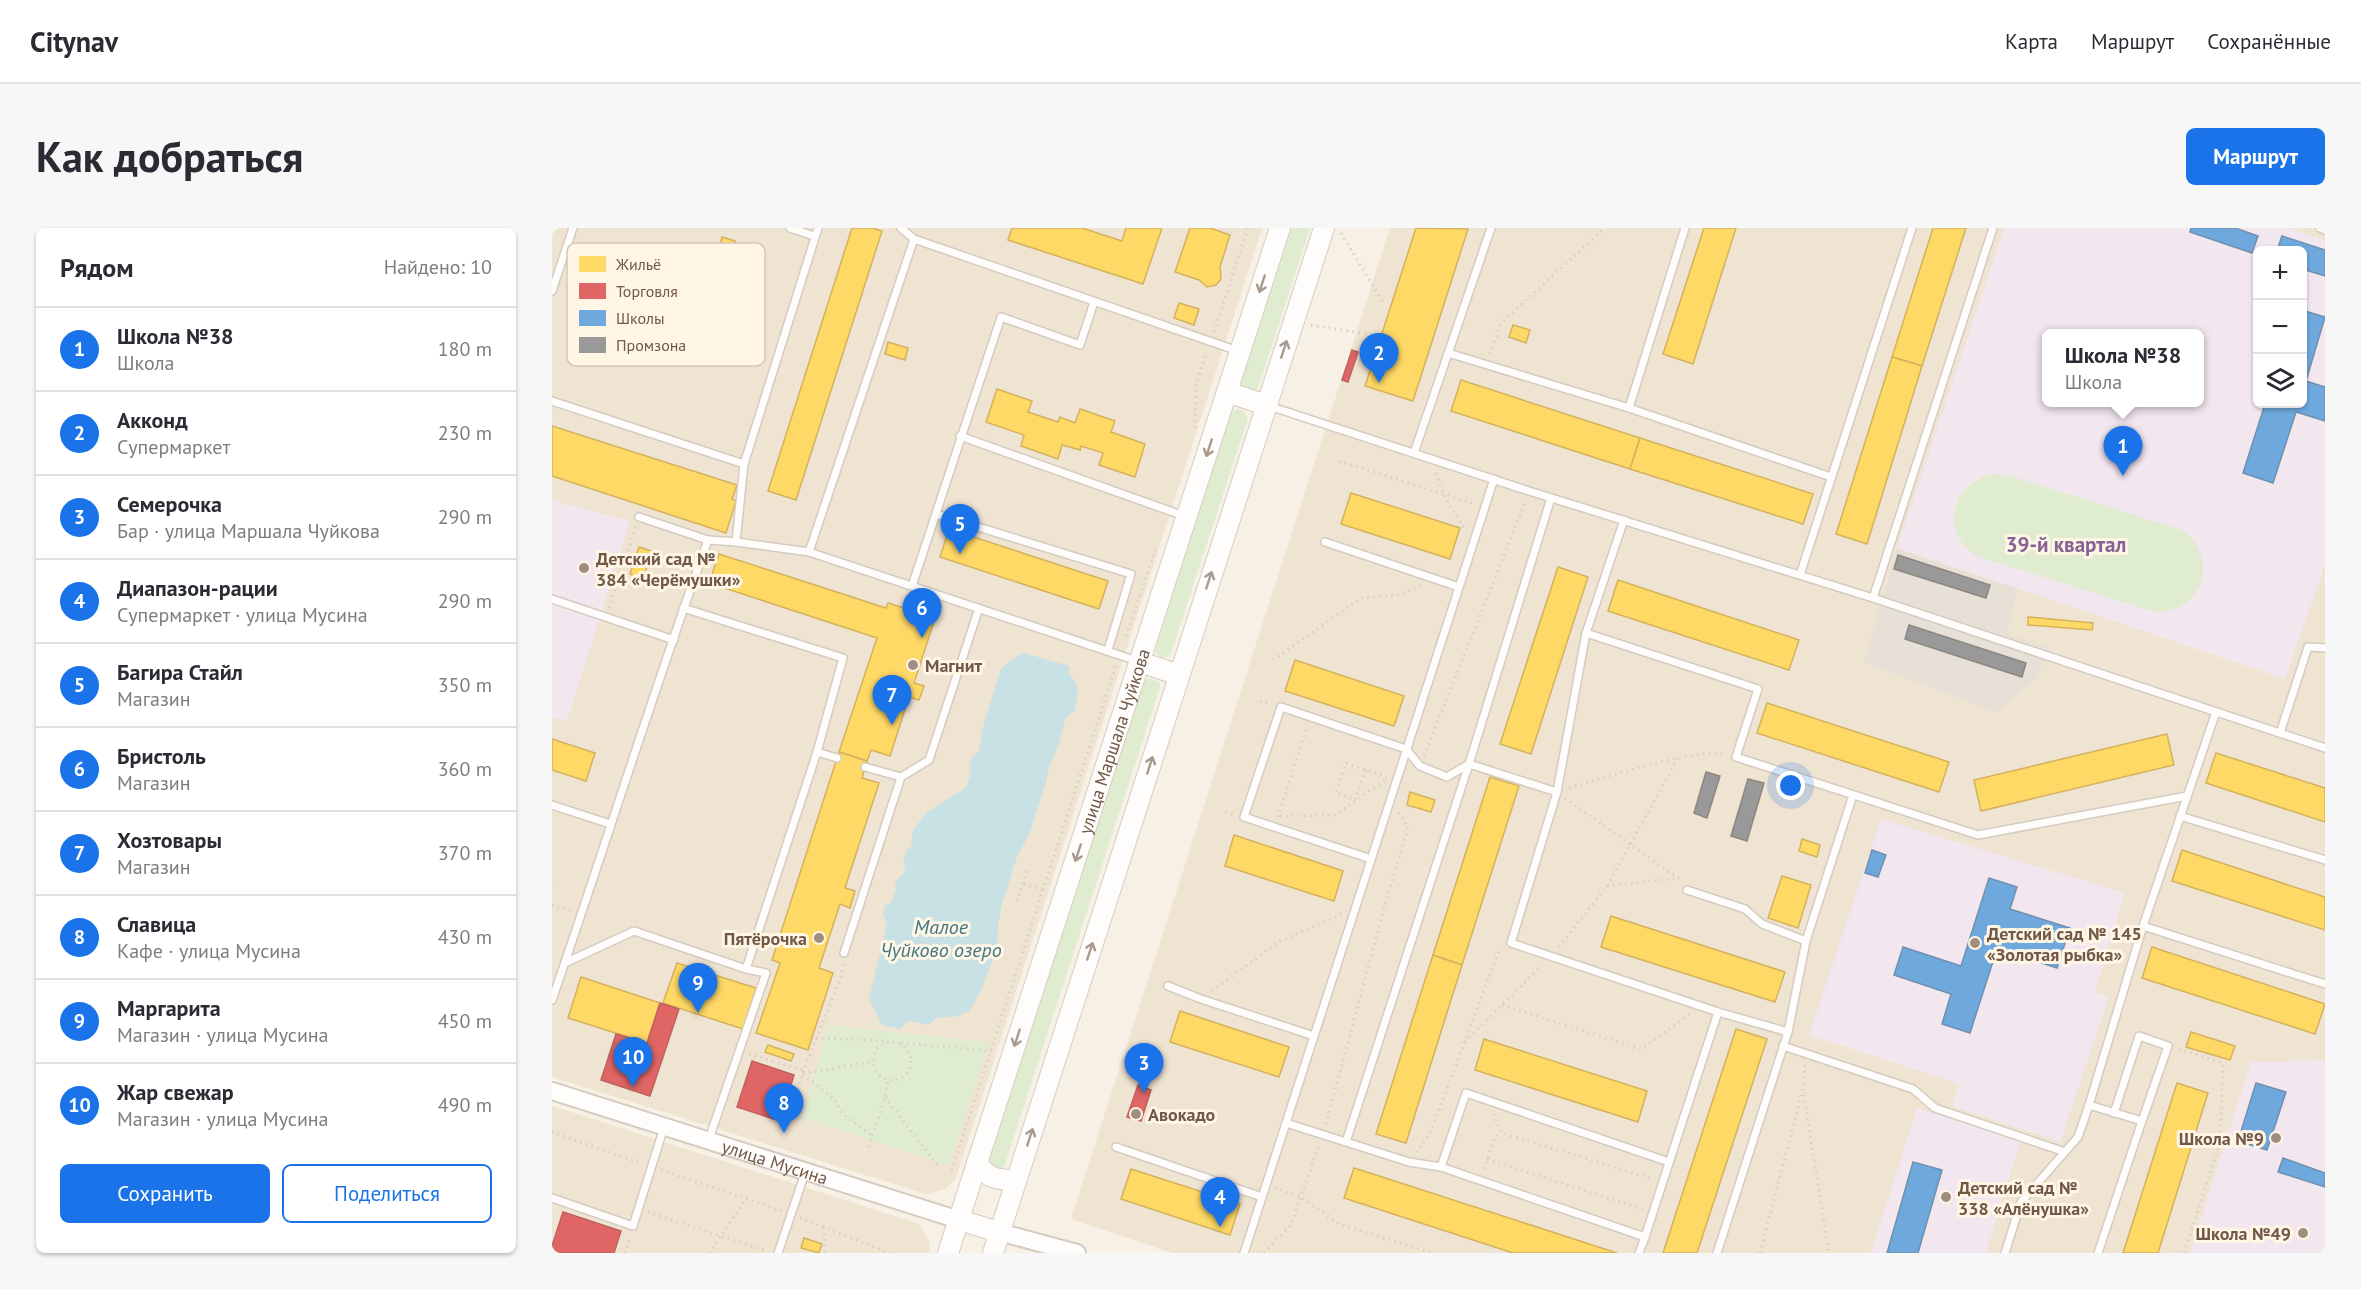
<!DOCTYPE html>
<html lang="ru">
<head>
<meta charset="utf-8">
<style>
	:root { --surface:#fff; --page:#f7f7f7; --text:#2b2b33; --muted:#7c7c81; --line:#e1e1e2; --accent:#1a73e8 }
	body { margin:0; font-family:"PT Sans",sans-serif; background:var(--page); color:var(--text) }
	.controls { position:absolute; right:18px; top:18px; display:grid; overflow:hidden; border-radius:9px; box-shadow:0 2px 4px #0004 }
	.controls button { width:54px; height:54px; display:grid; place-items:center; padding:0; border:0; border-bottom:2px solid var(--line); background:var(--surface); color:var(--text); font:30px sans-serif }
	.you { position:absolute; left:1239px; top:558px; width:21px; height:21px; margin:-15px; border:4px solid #fff; border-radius:50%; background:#1a73e8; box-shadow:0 0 0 9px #1a73e833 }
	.badge { display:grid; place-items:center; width:39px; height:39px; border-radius:50%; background:var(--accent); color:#fff; font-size:20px; font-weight:700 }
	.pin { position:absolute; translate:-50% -50px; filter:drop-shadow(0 2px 3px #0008) }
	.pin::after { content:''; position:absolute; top:32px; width:21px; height:18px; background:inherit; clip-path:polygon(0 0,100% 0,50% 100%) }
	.popup { position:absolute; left:1490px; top:101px; width:162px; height:78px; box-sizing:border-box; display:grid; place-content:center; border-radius:9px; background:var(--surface); filter:drop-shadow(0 2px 4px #0005); font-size:20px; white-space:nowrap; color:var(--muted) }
	.popup b { font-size:22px; color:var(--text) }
	.popup::after { content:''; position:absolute; left:50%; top:100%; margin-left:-12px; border:12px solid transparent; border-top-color:var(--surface) }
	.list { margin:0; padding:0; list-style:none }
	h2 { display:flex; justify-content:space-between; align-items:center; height:78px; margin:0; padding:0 24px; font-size:26px }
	h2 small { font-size:20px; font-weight:400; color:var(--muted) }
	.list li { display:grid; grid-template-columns:39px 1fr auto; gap:18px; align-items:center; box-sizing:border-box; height:84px; padding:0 24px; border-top:2px solid var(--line) }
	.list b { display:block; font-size:22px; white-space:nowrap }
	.list p { margin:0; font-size:20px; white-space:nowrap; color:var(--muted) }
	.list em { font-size:20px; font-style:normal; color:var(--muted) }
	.actions { display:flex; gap:12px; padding:18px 24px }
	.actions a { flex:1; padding:14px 0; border:2px solid var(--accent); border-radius:9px; text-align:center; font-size:21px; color:var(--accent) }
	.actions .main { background:var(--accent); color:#fff }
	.icon { flex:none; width:33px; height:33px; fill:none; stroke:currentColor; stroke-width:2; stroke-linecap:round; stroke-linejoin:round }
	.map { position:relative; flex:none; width:1773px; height:1025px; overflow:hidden; border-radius:9px }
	header { display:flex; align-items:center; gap:36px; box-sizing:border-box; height:84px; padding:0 30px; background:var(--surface); border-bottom:2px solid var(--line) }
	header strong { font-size:28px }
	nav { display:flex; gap:33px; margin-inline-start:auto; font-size:21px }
	.intro { display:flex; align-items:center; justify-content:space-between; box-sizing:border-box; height:144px; padding:0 36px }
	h1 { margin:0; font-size:42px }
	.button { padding:15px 27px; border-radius:9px; background:var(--accent); color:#fff; font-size:21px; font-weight:700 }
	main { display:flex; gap:36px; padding:0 36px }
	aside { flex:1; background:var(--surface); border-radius:9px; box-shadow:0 2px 4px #0004 }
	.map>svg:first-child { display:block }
</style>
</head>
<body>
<header>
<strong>Citynav</strong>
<nav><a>Карта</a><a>Маршрут</a><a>Сохранённые</a></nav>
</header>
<div class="intro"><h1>Как добраться</h1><a class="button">Маршрут</a></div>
<main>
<aside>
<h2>Рядом<small>Найдено: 10</small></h2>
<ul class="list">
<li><span class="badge">1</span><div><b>Школа №38</b><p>Школа</p></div><em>180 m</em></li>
<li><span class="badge">2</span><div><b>Акконд</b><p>Супермаркет</p></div><em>230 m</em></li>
<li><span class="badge">3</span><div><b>Семерочка</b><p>Бар · улица Маршала Чуйкова</p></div><em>290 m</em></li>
<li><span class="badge">4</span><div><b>Диапазон-рации</b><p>Супермаркет · улица Мусина</p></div><em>290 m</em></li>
<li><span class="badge">5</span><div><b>Багира Стайл</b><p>Магазин</p></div><em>350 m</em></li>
<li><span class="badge">6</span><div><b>Бристоль</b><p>Магазин</p></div><em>360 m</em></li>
<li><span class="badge">7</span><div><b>Хозтовары</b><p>Магазин</p></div><em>370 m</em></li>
<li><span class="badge">8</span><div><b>Славица</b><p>Кафе · улица Мусина</p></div><em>430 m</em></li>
<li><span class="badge">9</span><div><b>Маргарита</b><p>Магазин · улица Мусина</p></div><em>450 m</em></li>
<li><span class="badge">10</span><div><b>Жар свежар</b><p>Магазин · улица Мусина</p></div><em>490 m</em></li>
</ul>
<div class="actions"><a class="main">Сохранить</a><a>Поделиться</a></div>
</aside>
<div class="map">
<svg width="1773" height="1025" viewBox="0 0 1773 1025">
	<rect width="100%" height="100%" fill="#f6f0e5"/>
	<g fill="#efe3d2" fill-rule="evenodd">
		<polygon points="0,0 710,0 404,950 393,961 374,966 0,849"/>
		<path d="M838 0H1773V1025H621L519 991ZM1706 22H1750V176H1706ZM1494 106H1648V174H1494Z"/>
		<polygon points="0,878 367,996 377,1013 378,1025 0,1025"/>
	</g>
	<polygon fill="#e7e0d7" points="1345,320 1466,361 1454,405 1496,420 1485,450 1445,485 1312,434"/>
	<g fill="#f2e6ef" fill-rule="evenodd">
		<path d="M1452 0H1736L1773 12V337L1733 451 1345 320ZM1706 22H1750V176H1706ZM1494 106H1648V174H1494Z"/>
		<polygon points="0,272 78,293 15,494 0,489"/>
		<polygon points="1329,591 1573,665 1543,764 1557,769 1508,914 1399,878 1407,856 1257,807"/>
		<polygon points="1773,832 1773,1025 1638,1025 1699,834"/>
		<polygon points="1365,880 1469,912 1434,1025 1319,1025"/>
	</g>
	<g fill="#e0ecd0">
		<polygon points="740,0 758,0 706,160 701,163 694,162 689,154"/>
		<polygon points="689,181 696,190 618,428 609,430 603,423 678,186 683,182"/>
		<path d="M1440 246 1459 248 1630 302C1669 330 1651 384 1603 384L1424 328C1387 302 1399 257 1440 246Z"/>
		<polygon points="596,450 608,455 608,459 452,939 450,942 438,939 437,934 592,454"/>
		<polygon points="277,797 437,814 397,937 250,890"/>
	</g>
	<path fill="#c8e1e4" d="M472 425 517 438V446C530 459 525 468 522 484L514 489 506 518 497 539 495 551 477 607 465 628 449 680 446 698 445 722 428 764 418 782 407 788 384 790 376 797 357 793 348 801 330 797 317 771 335 697 331 686 333 677 340 674 344 660 343 654 351 646 354 638 351 634 355 622 359 619 361 602 375 584 414 560 419 545 417 537 421 528 427 523 430 502 449 441 459 432Z"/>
	<g fill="#ffd966" stroke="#d4b25d" stroke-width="1.5">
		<polygon points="300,0 320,0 330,3 244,272 216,263"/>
		<polygon points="460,0 530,0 570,13 574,0 610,0 591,56 456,12"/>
		<polygon points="638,0 658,0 678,7 668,39 669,51 664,57 655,59 647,52 623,44"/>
		<polygon points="864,0 916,1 861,173 813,158"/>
		<polygon points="1152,0 1184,0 1141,136 1111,126"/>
		<polygon points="1381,0 1414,0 1370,138 1340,129"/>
		<polygon points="170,9 183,13 179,28 166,24"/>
		<polygon points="627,75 647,81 642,97 622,90"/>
		<polygon points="961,97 978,102 974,115 957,109"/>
		<polygon points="336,114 356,120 353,132 333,126"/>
		<polygon points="1340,129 1370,138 1315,316 1284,306"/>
		<polygon points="909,152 1088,210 1078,241 899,183"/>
		<polygon points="445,161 480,173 476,184 506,194 508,189 523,195 528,181 563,193 559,204 593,216 583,249 547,237 551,225 529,218 528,222 510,217 506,231 469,218 472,207 434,194"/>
		<polygon points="0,198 185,257 180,271 184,273 174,305 0,248"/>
		<polygon points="1088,210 1261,266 1251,296 1078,241"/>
		<polygon points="799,265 908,300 898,331 789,296"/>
		<polygon points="397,301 556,353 547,381 388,329"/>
		<polygon points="87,319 100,323 91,351 78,346"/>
		<polygon points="167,326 334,380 336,375 383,390 362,455 372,458 367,472 357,469 338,528 319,522 315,533 287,524 325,410 157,355"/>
		<polygon points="1006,339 1036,349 979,526 948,516"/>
		<polygon points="1066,352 1247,412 1237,442 1056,383"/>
		<polygon points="1476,389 1541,395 1540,402 1476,397"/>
		<polygon points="743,432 852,468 842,498 733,463"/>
		<polygon points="1215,475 1397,534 1387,564 1205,505"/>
		<polygon points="1615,506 1622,537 1429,583 1422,552"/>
		<polygon points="0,511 43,525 34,553 0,542"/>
		<polygon points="287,524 315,533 310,550 327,555 293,660 303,663 298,680 288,676 267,740 281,745 256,822 204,805 228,735 220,732"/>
		<polygon points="1664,525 1773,560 1773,594 1654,555"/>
		<polygon points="938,549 967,558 910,737 881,727"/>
		<polygon points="858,564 883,572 879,584 855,577"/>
		<polygon points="682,607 791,643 782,673 673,638"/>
		<polygon points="1250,611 1268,617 1265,629 1247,623"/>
		<polygon points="1630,622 1773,669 1773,702 1620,653"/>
		<polygon points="1230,648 1259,657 1246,700 1216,690"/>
		<polygon points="1059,688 1233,744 1223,774 1049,719"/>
		<polygon points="1600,719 1773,776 1763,806 1590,750"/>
		<polygon points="881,727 910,737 854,915 824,906"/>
		<polygon points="125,735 204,760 191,801 111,775"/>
		<polygon points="29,749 108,775 95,815 16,790"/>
		<polygon points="628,783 737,819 727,849 618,814"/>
		<polygon points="1184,801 1215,811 1145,1025 1111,1025"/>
		<polygon points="1639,804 1683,818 1678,832 1634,819"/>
		<polygon points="932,811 1095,863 1086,894 923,842"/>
		<polygon points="216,817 242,826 239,833 213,824"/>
		<polygon points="1625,855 1656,865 1606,1025 1571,1025"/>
		<polygon points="802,940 824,947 1065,1025 961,1025 792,970"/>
		<polygon points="579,941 688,976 678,1007 569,971"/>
		<polygon points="252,1010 270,1016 267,1025 249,1020"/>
	</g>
	<g fill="#e06666" stroke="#bf625d" stroke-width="1.5">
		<polygon points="800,122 806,124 796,154 790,152"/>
		<polygon points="108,775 127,781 98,868 49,852 64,806 95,815"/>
		<polygon points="200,833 242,847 228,893 185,879"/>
		<polygon points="586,857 599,862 589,893 575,889"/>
		<polygon points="11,984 69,1003 62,1025 0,1025 0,1018"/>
	</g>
	<g fill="#6fa8dc" stroke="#7090b0" stroke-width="1.5">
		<polygon points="1639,0 1683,0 1706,8 1700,25 1638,4"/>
		<polygon points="1730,8 1773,22 1773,48 1750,41 1750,22 1725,22"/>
		<polygon points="1750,82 1773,89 1754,153 1773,159 1773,193 1744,184 1721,255 1691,245 1713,176 1750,176"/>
		<polygon points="1320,622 1334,627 1326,649 1313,645"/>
		<polygon points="1437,650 1465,659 1458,681 1518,700 1505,740 1445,721 1418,805 1390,796 1399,766 1342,747 1351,719 1409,738"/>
		<polygon points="1704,855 1734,864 1715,922 1686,913"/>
		<polygon points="1731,930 1773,945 1773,959 1726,944"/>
		<polygon points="1361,934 1390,942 1366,1025 1335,1025"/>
	</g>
	<g fill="#999" stroke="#8d8681" stroke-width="1.5">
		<polygon points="1346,327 1438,357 1434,370 1342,341"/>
		<polygon points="1357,397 1474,435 1470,449 1353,411"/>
		<polygon points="1154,544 1168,548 1155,590 1142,585"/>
		<polygon points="1196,551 1212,555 1195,613 1179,608"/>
	</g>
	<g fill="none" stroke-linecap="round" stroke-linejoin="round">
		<defs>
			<g id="service">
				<polyline points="238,0 262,8"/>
				<polyline points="349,0 362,11 686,123"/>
				<polyline points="1768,0 1773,2"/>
				<polyline points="0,63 21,0"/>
				<polyline points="896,125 1077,180 1279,249"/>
				<polyline points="0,173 192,236"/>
				<polyline points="717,178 977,263 1321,370 1773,520"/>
				<polyline points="1077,180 1133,0"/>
				<polyline points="408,208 632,288"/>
				<polyline points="862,225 939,0"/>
				<polyline points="384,286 579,346 556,422"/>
				<polyline points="87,289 156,312"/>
				<polyline points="1072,292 1034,405 1206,461 1184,529 1426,607 1635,568"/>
				<polyline points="184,314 192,236 266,0"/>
				<polyline points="773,314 907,359"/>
				<polyline points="257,324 362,11"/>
				<polyline points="1248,347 1360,0"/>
				<polyline points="360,358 449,89 528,117 542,74"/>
				<polyline points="1321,370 1441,0"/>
				<polyline points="0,371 122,412"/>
				<polyline points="131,380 291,430 265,524"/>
				<polyline points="1034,405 1005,564 959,715 1166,784 1236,804"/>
				<polyline points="1728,505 1756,419 1773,420"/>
				<polyline points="313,539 349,549"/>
				<polyline points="0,577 58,596"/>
				<polyline points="1628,588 1773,632"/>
				<polyline points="819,631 692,589 729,479 854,521 868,538 895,549 917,536 1005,564"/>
				<polyline points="1135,662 1193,681 1210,696 1254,713"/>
				<polyline points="1591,698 1773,756"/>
				<polyline points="292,725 349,549 377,532 427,380"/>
				<polyline points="15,734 82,703 194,741 265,524 285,530"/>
				<polyline points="616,758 649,771 762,808"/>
				<path d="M0 772C53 619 101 464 156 312L184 314 257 324 585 433"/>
				<polyline points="1231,818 1361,861 1383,880 1513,924"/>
				<polyline points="1562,885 1587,808 1616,818 1590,893"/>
				<polyline points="734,895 857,934 889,939 1093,1009 1087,1025"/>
				<polyline points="157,911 214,745 194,741"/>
				<polyline points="794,914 917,536 999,270"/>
				<polyline points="564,919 710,969"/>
				<polyline points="889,939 914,865 1117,934"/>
				<polyline points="0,970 81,998 112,899"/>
				<polyline points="1093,1009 1166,784"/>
				<polyline points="226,1025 253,945"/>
				<polyline points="692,1025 942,251"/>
				<polyline points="1165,1025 1236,804 1254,713 1301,567"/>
				<polyline points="1453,1025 1469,974 1526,909 1537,877"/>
				<polyline points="1546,1025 1590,893 1537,877 1591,698 1664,484"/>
			</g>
			<g id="tertiary">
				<path id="s1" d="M0 863 407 992"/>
				<polyline points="447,1004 525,1025"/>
			</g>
			<g id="secondary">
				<polyline points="675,164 714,177"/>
				<polyline points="588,434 627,447"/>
				<path d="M425 934C434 951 447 952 464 952"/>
				<polyline points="407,992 447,1004"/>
				<path id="s2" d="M396 1025 728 0"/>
				<polyline points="441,1025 772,0"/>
			</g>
		</defs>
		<use href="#service" stroke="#d4cbc1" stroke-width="10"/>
		<use href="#tertiary" stroke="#d4cbc1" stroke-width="20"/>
		<use href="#secondary" stroke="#d6ccc2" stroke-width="22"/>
		<g stroke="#d7cfc8" stroke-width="3" stroke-dasharray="1.5 4.5" stroke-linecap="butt">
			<polyline points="789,5 831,75"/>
			<polyline points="759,97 822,107"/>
			<polyline points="662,104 696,0"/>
			<polyline points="938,126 949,95 1053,0"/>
			<polyline points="643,200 644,155 655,124"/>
			<polyline points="787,233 923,276"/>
			<polyline points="884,245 891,266 914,303"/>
			<polyline points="57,380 84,298"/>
			<polyline points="574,408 604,320"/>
			<polyline points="721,432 809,370 845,367 869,358"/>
			<polyline points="708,473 718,476"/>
			<polyline points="872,528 974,272"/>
			<polyline points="814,542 803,572 784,565 794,535 835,549"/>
			<path d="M1017 560C1050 551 1145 519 1173 526"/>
			<polyline points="1013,570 1130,653"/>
			<polyline points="673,584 683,586"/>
			<polyline points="728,588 783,587 833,552"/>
			<polyline points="726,589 755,499"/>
			<polyline points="0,653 0,652"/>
			<polyline points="472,656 492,662"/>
			<polyline points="1055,658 1127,650"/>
			<polyline points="465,673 476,640"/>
			<polyline points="0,677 19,683"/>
			<polyline points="1007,719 1055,658 1126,530"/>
			<polyline points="660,763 726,714 790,686"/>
			<polyline points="950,777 1089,821 1138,786"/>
			<polyline points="264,810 334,813"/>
			<circle cx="340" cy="833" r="19"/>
			<polyline points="913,814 990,737"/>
			<polyline points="349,815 440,823"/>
			<polyline points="1627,821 1671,835 1668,915 1632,1025"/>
			<polyline points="197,826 251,842"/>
			<polyline points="1253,837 1251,863 1277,1025"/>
			<polyline points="251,846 282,871 291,886 320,908"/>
			<polyline points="251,846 321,833"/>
			<polyline points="333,869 386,938"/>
			<polyline points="941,886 950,905 1102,951"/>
			<polyline points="235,896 252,842 290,746 291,736"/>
			<polyline points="774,896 834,673 856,599 846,584"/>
			<polyline points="0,904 88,935"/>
			<polyline points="317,919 333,869 336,852"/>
			<polyline points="864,924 878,906 946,725 950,722"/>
			<polyline points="935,931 1090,981"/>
			<polyline points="932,941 943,909 950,905"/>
			<polyline points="109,942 230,983"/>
			<polyline points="400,942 564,437"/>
			<polyline points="723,960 749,969 787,996 881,1025"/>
			<polyline points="96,984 215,1023"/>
			<polyline points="248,990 338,1025"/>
			<polyline points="272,999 273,1025"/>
			<polyline points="73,1025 78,1009"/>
			<polyline points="157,1025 197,967"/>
			<polyline points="712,1025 739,997 767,917"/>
			<polyline points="1208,1025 1250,864"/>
		</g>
		<use href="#service" stroke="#fefdfb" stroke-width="7"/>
		<use href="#tertiary" stroke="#fefdfb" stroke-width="16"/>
		<use href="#secondary" stroke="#fefdfb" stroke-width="20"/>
	</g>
	<defs><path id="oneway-shaft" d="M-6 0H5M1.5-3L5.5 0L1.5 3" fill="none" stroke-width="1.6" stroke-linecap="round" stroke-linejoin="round" transform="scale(1.5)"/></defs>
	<g stroke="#a99a90">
		<use href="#oneway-shaft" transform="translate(710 56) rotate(108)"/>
		<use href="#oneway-shaft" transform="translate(732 121) rotate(-72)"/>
		<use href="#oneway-shaft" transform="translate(657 220) rotate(108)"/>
		<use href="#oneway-shaft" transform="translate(657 352) rotate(-72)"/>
		<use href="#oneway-shaft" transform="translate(598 537) rotate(-72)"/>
		<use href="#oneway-shaft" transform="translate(526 625) rotate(108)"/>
		<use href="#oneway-shaft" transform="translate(538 723) rotate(-72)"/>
		<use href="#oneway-shaft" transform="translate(465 810) rotate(108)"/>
		<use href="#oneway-shaft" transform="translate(478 909) rotate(-72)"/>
	</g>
	<g fill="#a08d7f" stroke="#fff6e5" stroke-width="2">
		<circle cx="32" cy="340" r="6"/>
		<circle cx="361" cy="437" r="6"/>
		<circle cx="267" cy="710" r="6"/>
		<circle cx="1423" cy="715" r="6"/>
		<circle cx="584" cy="886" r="6"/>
		<circle cx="1724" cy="910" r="6"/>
		<circle cx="1394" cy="969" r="6"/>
		<circle cx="1751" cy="1005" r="6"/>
	</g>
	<g text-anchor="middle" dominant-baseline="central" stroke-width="6" stroke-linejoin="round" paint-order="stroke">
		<g font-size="18" font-weight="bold" fill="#715848" stroke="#fff6e5" text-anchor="start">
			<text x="44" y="330">Детский сад №<tspan x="44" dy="21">384 «Черёмушки»</tspan></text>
			<text x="373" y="437">Магнит</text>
			<text x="1435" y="705">Детский сад № 145<tspan x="1435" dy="21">«Золотая рыбка»</tspan></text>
			<text x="255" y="710" text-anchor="end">Пятёрочка</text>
			<text x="596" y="886">Авокадо</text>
			<text x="1712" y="910" text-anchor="end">Школа №9</text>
			<text x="1406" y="959">Детский сад №<tspan x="1406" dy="21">338 «Алёнушка»</tspan></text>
			<text x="1739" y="1005" text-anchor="end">Школа №49</text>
		</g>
		<g font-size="18" fill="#715848" stroke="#fff6e5">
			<text stroke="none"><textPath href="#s2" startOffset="538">улица Маршала Чуйкова</textPath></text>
			<text stroke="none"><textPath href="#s1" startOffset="234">улица Мусина</textPath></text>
		</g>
		<g font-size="20" font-style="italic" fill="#417785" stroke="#fff6e5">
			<text x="389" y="699">Малое<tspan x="389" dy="23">Чуйково озеро</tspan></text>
		</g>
		<g font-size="21" font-weight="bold" fill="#866395" stroke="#fff6e5">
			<text x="1514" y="316">39-й квартал</text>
		</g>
	</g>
	<rect x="15" y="15" width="198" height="123" rx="9" fill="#fff6e5" stroke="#d4c7b6" stroke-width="1.5"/>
	<rect x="27" y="28" width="27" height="16" fill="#ffd966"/>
	<rect x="27" y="55" width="27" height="16" fill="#e06666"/>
	<rect x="27" y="82" width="27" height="16" fill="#6fa8dc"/>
	<rect x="27" y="109" width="27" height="16" fill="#999"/>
	<g font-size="16" fill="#715848">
		<text x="64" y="42">Жильё</text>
		<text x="64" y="69">Торговля</text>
		<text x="64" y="96">Школы</text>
		<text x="64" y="123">Промзона</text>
	</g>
</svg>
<div class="controls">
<button>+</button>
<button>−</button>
<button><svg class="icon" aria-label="layers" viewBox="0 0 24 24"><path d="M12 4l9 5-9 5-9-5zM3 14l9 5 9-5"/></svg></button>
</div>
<div class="you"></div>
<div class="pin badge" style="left:1571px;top:248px">1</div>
<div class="popup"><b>Школа №38</b>Школа</div>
<div class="pin badge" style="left:827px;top:155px">2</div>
<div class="pin badge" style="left:592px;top:865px">3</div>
<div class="pin badge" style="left:668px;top:999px">4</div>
<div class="pin badge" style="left:408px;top:326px">5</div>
<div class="pin badge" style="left:370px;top:410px">6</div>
<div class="pin badge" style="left:340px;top:497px">7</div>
<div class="pin badge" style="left:232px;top:905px">8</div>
<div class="pin badge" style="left:146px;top:785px">9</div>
<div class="pin badge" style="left:81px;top:859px">10</div>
</div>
</main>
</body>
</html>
